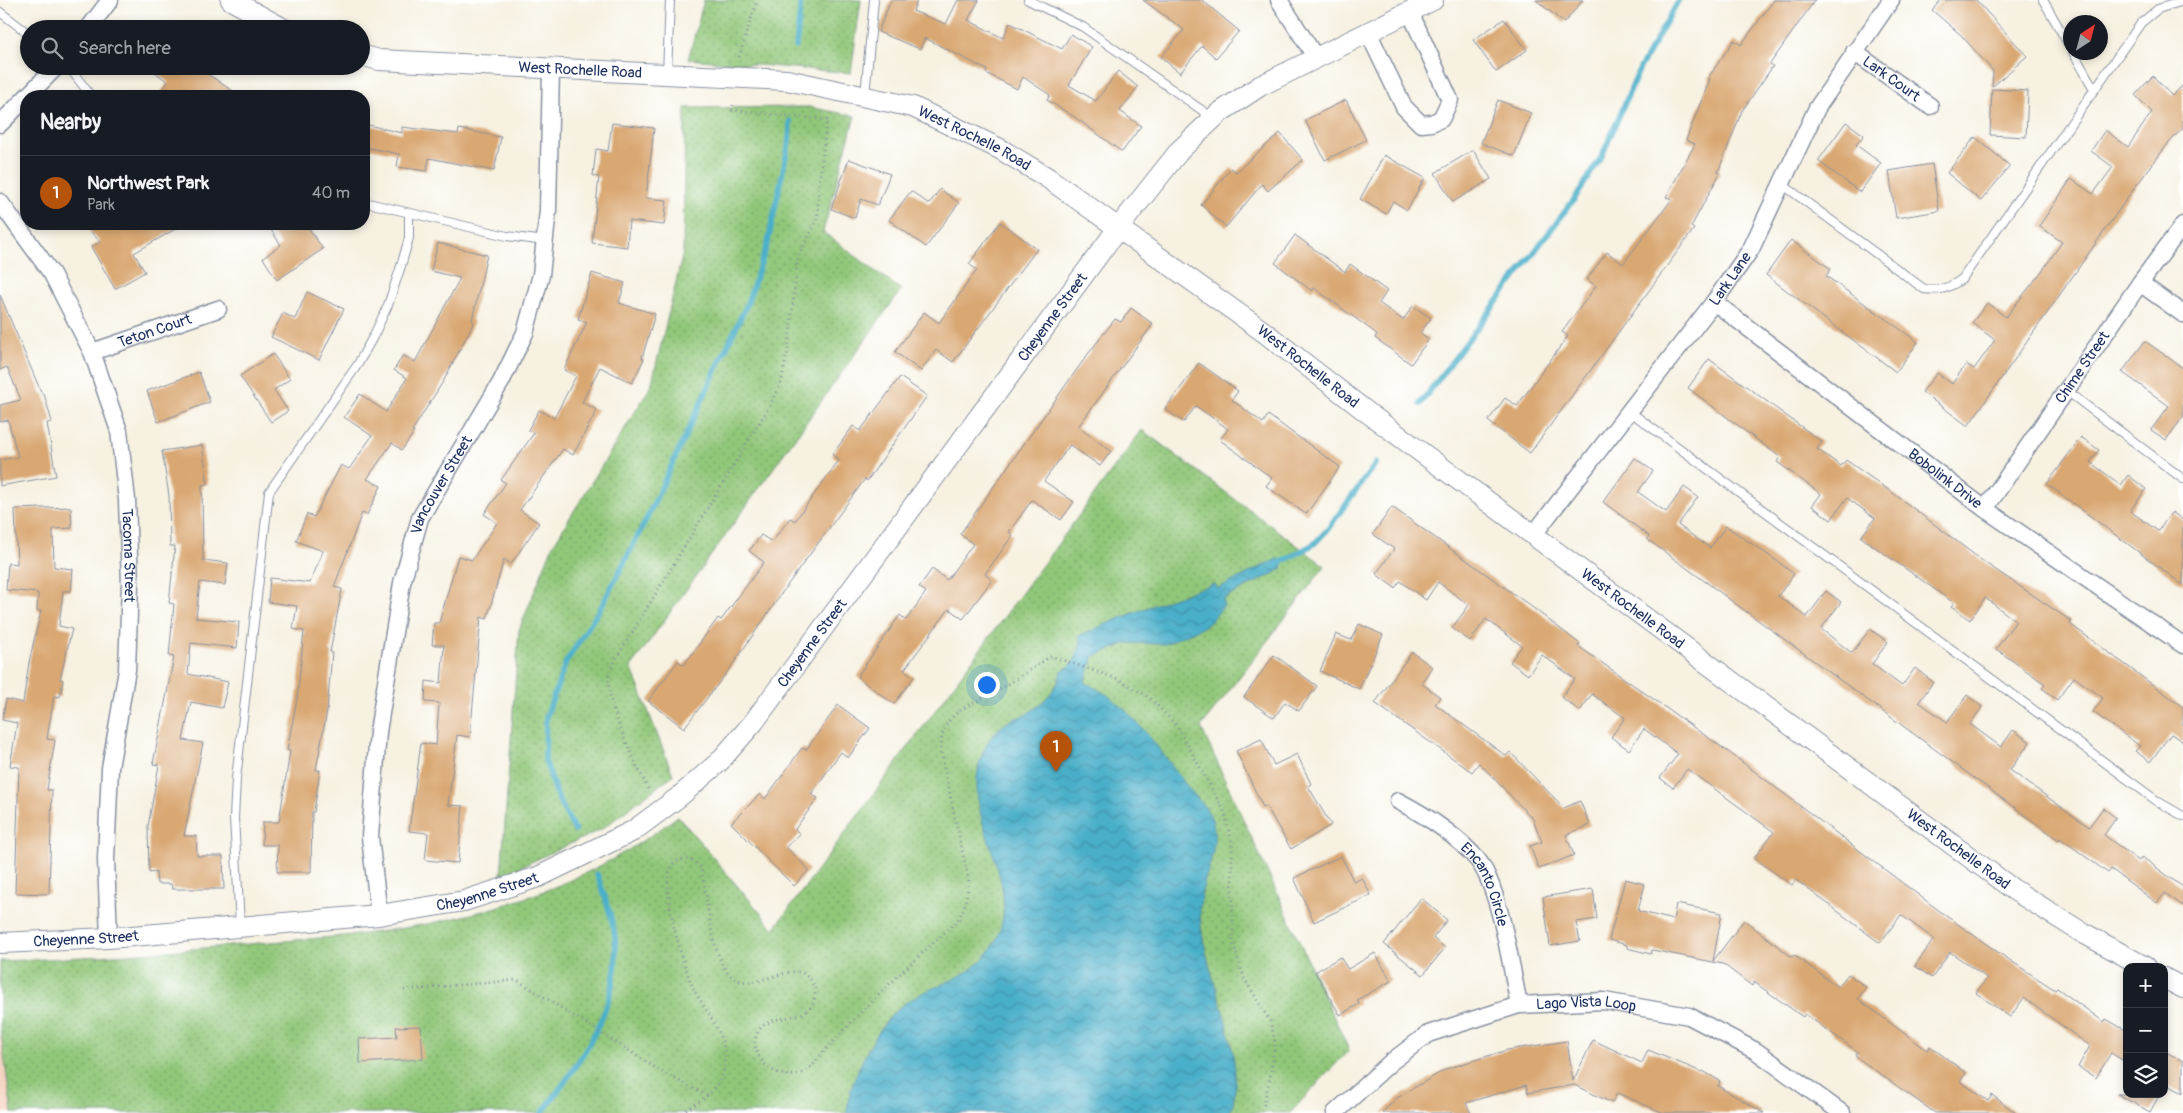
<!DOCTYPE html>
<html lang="en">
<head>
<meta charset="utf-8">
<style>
	:root { --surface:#171b24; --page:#20242c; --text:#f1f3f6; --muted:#9ea1a6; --line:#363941; --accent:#b45309 }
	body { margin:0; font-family:Pangolin,sans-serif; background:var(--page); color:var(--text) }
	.controls { position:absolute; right:15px; bottom:15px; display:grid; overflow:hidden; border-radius:10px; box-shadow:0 2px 8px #0003 }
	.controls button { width:45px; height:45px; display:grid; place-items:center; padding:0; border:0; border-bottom:1px solid var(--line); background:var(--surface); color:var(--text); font:25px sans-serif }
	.compass { position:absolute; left:2063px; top:15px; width:45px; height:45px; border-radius:50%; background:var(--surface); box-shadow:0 2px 8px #0003; rotate:36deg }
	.you { position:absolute; left:986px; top:684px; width:18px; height:18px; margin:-12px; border:4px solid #fff; border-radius:50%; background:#1a73e8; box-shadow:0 0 0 8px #1a73e833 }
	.badge { display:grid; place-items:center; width:32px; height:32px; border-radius:50%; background:var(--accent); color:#fff; font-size:16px; font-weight:700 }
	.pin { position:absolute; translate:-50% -41px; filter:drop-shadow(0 1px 2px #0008) }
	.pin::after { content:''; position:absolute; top:26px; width:18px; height:15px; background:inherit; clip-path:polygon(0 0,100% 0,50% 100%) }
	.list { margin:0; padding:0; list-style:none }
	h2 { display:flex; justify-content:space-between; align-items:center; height:65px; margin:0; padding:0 20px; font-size:21px }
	h2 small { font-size:16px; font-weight:400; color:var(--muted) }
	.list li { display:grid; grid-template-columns:32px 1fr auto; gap:15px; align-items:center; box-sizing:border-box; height:75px; padding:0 20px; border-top:1px solid var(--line) }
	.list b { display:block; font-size:19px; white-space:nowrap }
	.list p { margin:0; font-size:16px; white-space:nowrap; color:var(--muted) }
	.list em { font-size:16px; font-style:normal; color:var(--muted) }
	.icon { flex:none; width:28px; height:28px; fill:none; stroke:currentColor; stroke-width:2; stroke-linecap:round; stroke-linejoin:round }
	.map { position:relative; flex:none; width:2183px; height:1113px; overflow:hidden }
	.search { position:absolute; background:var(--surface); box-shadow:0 2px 8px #0003; left:20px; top:20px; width:350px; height:55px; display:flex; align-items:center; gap:12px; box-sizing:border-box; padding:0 18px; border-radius:28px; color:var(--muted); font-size:19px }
	.panel { position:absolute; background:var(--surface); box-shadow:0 2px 8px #0003; left:20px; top:90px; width:350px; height:140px; border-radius:20px }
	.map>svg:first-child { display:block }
</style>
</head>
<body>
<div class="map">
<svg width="2183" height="1113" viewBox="0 0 2183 1113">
	<defs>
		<pattern id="park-dots" width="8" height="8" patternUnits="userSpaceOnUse" patternTransform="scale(1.25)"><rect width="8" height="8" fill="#91c779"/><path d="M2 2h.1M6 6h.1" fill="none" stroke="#76a266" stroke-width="1.8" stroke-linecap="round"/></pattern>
		<pattern id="water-waves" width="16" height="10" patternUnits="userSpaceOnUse" patternTransform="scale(1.25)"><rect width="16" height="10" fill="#4aafc9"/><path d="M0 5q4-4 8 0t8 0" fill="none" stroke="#3d8fa6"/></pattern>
	</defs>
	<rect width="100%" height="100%" fill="#fff"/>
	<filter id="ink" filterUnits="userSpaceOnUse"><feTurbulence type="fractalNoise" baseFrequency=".02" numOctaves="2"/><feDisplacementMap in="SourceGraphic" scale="10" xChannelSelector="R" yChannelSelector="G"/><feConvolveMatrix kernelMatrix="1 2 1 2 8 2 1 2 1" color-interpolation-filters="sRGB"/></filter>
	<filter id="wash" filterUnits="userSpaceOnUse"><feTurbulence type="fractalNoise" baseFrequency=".0096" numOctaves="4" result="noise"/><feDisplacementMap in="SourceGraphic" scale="20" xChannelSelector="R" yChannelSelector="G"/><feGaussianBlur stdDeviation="1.12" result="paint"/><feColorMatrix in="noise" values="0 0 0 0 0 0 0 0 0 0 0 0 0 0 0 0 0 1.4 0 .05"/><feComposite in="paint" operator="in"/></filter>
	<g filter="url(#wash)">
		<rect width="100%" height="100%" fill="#f6f1e1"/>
		<polygon fill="#f4d3c0" points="0,1026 12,1113 0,1113"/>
		<g fill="url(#park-dots)" stroke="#567b6c">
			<polygon points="704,0 861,0 851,73 688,59"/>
			<polygon points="809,107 855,116 823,232 901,290 631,667 673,775 602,829 501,876 519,630 553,545 651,386 683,253 685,108"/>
			<path d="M1142 430 1325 566 1201 727 1349 1050 1290 1113H12L0 1026V961C87 958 173 951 260 943 303 939 348 937 391 930 498 914 592 882 678 816L774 929Z"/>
		</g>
		<path fill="url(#water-waves)" stroke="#326f94" d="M1277 559 1283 561 1282 569 1223 599 1224 606 1207 625 1165 644 1128 643 1094 656 1085 682C1094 688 1106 693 1114 700 1144 725 1166 759 1190 790 1197 798 1209 810 1212 820 1222 853 1197 883 1200 916 1203 975 1251 1056 1230 1113H847C847 1083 877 1026 900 1007 931 982 970 983 993 946 1027 887 968 830 978 770 983 746 993 728 1016 718 1021 716 1026 715 1030 712 1039 706 1051 695 1056 685 1059 681 1060 675 1062 671 1065 668 1069 668 1071 665 1076 660 1078 651 1081 645L1079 636C1123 616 1168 599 1214 584L1217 589Z"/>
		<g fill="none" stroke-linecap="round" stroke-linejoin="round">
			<g stroke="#4aafc9" stroke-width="5.5">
				<polyline points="796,47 801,0"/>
				<polyline points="1420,404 1575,198 1602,156 1640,68 1679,0"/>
				<polyline points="1278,564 1314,544 1328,529 1376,463"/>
				<polyline points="575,831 559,801 545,760 546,717 566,662 601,607 645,522 747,304 768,242 789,142 790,121"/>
				<path d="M542 1113C580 1062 623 1004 615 937 612 915 604 895 597 874"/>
			</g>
		</g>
		<g id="blocks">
			<g fill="#d9a772">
				<polygon points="891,0 917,0 913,11 946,24 958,0 979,0 968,20 1003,38 1010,23 1062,49 1071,34 1092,47 1069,85 1096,101 1118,71 1138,87 1120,111 1141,126 1122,152 1076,118 1047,100 1050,95 1023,77 1017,89 986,73 987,70 925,38 920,49 878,32"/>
				<polygon points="1143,0 1202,0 1239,31 1216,58 1202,46 1180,73 1161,57 1184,30"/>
				<polygon points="1536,0 1583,0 1564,23"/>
				<polygon points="1774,0 1815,0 1770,64 1773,66 1742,111 1718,172 1720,173 1691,227 1694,229 1530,453 1488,421 1505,398 1517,406 1568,336 1562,332 1596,286 1587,279 1607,252 1623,264 1672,199 1666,197 1695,144 1686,140 1710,79 1708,78 1734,40 1741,45"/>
				<polygon points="1941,0 1976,0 2027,56 1992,87 1993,71 1961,35 1932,10"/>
				<polygon points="1504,19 1527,50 1496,72 1473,40"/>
				<polygon points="147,66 196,66 240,96 158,96 168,82"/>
				<polygon points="2153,76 2172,96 2183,85 2183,128 2167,145 2133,190 1968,426 1922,392 1937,373 1952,384 1966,364 1974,369 1995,340 1972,323 1987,303 2006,317 2042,271 2062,242 2039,226 2071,179 2093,194 2113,167 2091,151 2105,130 2128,147 2152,112 2135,95"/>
				<polygon points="1992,89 2028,91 2026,137 1990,135"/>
				<polygon points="1346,100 1366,140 1325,160 1305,120"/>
				<polygon points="1498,100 1531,113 1514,156 1481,143"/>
				<polygon points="1846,122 1864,135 1856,145 1881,163 1860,192 1818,161"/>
				<polygon points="612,123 654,128 646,198 667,200 664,225 629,221 627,247 592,243 599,177 593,176 596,149 608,151"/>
				<polygon points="364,124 402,133 402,127 458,134 459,129 501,137 494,171 429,158 427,171 397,167 399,154 364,147"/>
				<polygon points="1280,133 1303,160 1268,191 1262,184 1226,227 1201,205 1231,168 1236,172"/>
				<polygon points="1975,137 2010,166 1981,201 1947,173"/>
				<polygon points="1473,150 1491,179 1453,202 1435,173"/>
				<polygon points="1384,155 1425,178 1407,210 1393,201 1386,214 1360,199"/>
				<polygon points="849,159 890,174 878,205 861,199 855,218 831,209"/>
				<polygon points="1932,164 1939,211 1896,218 1889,171"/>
				<polygon points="940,189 959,203 926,247 889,220 911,191 929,204"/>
				<polygon points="1000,222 1037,249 953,362 936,350 921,371 895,352 924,312 939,323 977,270 969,264"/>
				<polygon points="84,224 184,224 134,253 145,272 115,289 91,247 100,242"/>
				<polygon points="267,224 306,224 323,249 277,280 263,258 281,245"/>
				<polygon points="1295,235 1345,272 1350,264 1387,291 1379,303 1403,320 1413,306 1431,318 1420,333 1429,339 1411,364 1375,338 1377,334 1314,288 1312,291 1275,263"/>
				<polygon points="1791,240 1831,269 1826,276 1918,342 1896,372 1766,275"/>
				<polygon points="438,243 487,255 472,320 474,322 444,380 412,431 414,432 402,450 392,443 367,479 381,486 367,515 362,513 334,587 342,589 330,652 332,652 327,711 316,770 320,770 314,812 312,812 311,872 277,872 278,845 262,845 263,822 279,822 290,751 287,750 297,699 304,631 293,629 297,606 268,602 270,578 310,583 323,551 296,541 307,514 314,517 341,465 349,469 372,436 344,417 360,394 386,412 407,378 394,370 403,355 415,362 460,278 431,271"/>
				<polygon points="592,273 625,283 619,303 655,314 642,358 644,359 632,383 600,367 582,402 597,410 573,455 563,449 520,510 539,523 511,564 504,559 487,619 481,617 470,737 457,735 448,805 463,806 458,863 425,860 428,833 409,831 421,743 436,745 439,703 425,702 426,681 441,683 444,645 432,645 434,623 439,623 458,556 472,560 497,523 484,514 506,483 501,480 534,433 528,430 539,410 554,418 576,376 564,370 587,322 578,319"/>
				<polygon points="307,292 344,309 319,360 271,337 283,313 295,319"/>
				<polygon points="0,295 42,394 44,394 52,422 47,423 56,476 0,486 0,460 18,457 8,420 0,422 0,405 21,400 7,367 0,370"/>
				<polygon points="1131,308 1153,324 1078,427 1111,451 1100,466 1070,445 1044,481 1074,502 1061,520 1032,500 1009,532 1013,535 985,574 992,580 963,619 949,609 904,670 914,677 894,704 857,677 900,615 906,620 926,592 919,587 932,569 947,580 973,544 960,534 1085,358 1115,319 1121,322"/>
				<polygon points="2145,341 2183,368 2183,417 2166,440 2151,430 2169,406 2122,372"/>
				<polygon points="273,354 290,379 274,390 288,411 271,422 240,376"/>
				<polygon points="1709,359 1822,442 1817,449 1841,466 1846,460 1893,493 1984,562 2071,621 2070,624 2183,707 2183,742 2171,734 2150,762 2135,751 2140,746 2093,712 2103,698 2074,677 2057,700 2042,688 2045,684 1996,649 2016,621 1985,598 1970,620 1951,606 1954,603 1861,537 1875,518 1847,498 1831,520 1812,506 1821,494 1777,462 1780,457 1688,388"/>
				<polygon points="1199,363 1238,391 1232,400 1263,423 1268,415 1340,467 1306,514 1266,486 1272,478 1220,440 1228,429 1196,406 1184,422 1165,409"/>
				<polygon points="199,372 210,402 158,422 147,391"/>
				<polygon points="900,377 927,396 867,481 865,479 786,587 731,667 684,728 648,701 678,661 684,665 718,618 721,620 764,562 749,551 761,535 772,542 790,518 795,521 839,460 832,455 853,426 860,431"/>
				<polygon points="2081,437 2099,450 2090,462 2121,485 2128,475 2146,489 2130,511 2158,531 2172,512 2183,520 2183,585 2047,484"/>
				<polygon points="202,445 208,484 202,485 203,560 228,563 225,585 200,582 196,618 239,622 237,648 191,643 188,674 228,682 222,708 191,702 183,740 203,743 184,836 196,836 197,856 223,856 224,889 172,889 171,884 157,884 156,872 149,873 148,826 159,765 153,764 174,657 169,656 174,604 169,603 175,546 170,546 169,496 162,451"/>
				<polygon points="1635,458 1653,471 1638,492 1666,512 1684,487 1698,497 1678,525 1710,548 1726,526 1777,561 1794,574 1778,596 1807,617 1826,591 1841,602 1821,629 1852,653 1870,629 1888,642 1872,664 1902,686 1915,668 1933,682 1919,702 1947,722 1967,695 1982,707 1970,724 2001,747 2013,730 2030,742 2010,770 2089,827 2103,808 2116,818 2104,835 2139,861 2142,857 2183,887 2183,906 2165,893 2157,903 2111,869 2108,873 2060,838 2059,840 1647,539 1649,536 1603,502"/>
				<polygon points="71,507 72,528 53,529 54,567 73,569 71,591 63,591 59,626 72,629 60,679 63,680 60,697 54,696 47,739 55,740 47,790 52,790 49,894 15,893 19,767 10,766 17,723 2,720 6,699 23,703 29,662 41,611 37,611 38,593 6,590 8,563 17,564 15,509"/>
				<polygon points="1392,507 1528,604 1580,644 1578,646 1730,753 1949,918 2002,955 2055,990 2057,988 2104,1022 2106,1019 2127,1031 2127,1063 2111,1053 2096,1078 2078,1067 2090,1046 2024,998 2010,1017 1976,993 1987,978 1950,952 1932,978 1915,966 1934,939 1901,915 1880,943 1796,880 1792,885 1754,858 1774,832 1687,769 1673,788 1660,778 1678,754 1644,729 1629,750 1611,737 1625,718 1592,694 1580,711 1561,697 1575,679 1542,655 1528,675 1510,662 1522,646 1486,619 1470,641 1452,628 1469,605 1438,582 1426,600 1400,581 1395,588 1376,574 1394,549 1373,534"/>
				<polygon points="1359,624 1383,635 1359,689 1320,671 1336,634 1351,640"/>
				<polygon points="1412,652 1432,667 1421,683 1440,697 1435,704 1506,756 1510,752 1564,808 1580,801 1590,825 1566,835 1574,855 1539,869 1530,846 1542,842 1533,819 1479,763 1472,772 1375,703"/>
				<polygon points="1274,655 1317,686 1299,711 1285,702 1274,718 1244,697"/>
				<polygon points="838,705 870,728 848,758 841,752 811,794 818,798 795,829 800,834 786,847 809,870 794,886 731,823 760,794 765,799 802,748 806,750"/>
				<polygon points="1261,739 1274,765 1297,754 1311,784 1308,786 1331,825 1291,849 1266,806 1263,807 1236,751"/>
				<polygon points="1341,856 1354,882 1362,878 1371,895 1314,922 1294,878"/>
				<polygon points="1625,879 1645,884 1638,911 1673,920 1676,904 1722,913 1713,961 1744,920 1792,957 1794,955 1838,987 1848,974 1866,987 1858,999 1927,1050 1930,1046 1966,1073 1960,1081 1988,1101 1992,1095 2016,1113 1935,1113 1855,1056 1858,1052 1805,1014 1803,1017 1754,982 1752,986 1723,964 1652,950 1651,954 1627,948 1627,945 1609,940"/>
				<polygon points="1593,889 1597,919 1576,922 1580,941 1550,946 1543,897"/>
				<polygon points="1421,898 1447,920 1433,938 1445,948 1423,975 1384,944"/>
				<polygon points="1375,953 1391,981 1357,1000 1359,1004 1340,1015 1315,972 1340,957 1348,969"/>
				<polygon points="421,1026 423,1059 360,1063 359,1039 397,1037 396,1027"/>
				<polygon points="1593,1040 1642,1063 1648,1050 1702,1072 1703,1071 1720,1081 1718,1086 1764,1113 1664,1113 1617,1093 1612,1103 1574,1085 1528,1093 1526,1085 1466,1103 1471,1113 1382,1113 1397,1098 1446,1069 1507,1050 1567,1041 1573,1081"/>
				<polygon points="2164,1051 2183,1061 2183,1093 2164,1083"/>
				<polygon points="2117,1094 2160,1094 2150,1112"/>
			</g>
		</g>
	</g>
	<g filter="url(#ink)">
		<use href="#blocks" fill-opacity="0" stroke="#8890a0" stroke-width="1"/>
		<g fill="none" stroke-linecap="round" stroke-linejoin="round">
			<defs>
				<g id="service">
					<polyline points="1028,0 1083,27 1213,118"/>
					<polyline points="2043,0 2070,47"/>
					<polyline points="0,12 29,34"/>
					<polyline points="2073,52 2094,89"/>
					<polyline points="68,66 91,96"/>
					<polyline points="667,73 670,0"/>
					<polyline points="865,95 874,0"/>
					<path d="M1782 184 1924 289C1941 291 1949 288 1962 279L2141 23 2158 9 2183 1"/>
					<polyline points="364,202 507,236 545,241"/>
					<polyline points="2067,391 2183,479"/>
					<polyline points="1629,411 2157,801 2183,816"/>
					<polyline points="240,925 234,818 236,779 269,492 358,364 374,335 388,305 401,266 409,238 409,213"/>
				</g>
				<g id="minor">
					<polyline points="1279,0 1316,58"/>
					<polyline points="88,29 110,0"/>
					<polyline points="1368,32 1404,107 1421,124 1431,123 1441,119 1450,100 1410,12"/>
					<path id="s1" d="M1854 52 1930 106"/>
					<polyline points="0,124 57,66"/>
					<path id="s2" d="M0 202 52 274 92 352 119 431 127 500 130 583 127 670 110 768 106 859 109 938"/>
					<polyline points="2140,283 2183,314"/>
					<path id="s3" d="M1714 302 1985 509 2183 645"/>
					<path id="s4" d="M92 352 218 309"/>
					<path id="s5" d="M1985 509 2140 283 2183 225"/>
					<path id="s6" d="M1534 534 1714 302 1751 249 1817 108 1891 0"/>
					<path id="s7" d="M1398 801C1427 816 1455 834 1477 859 1500 887 1511 967 1519 1005"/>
					<path id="s8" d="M379 915 370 837 378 732 402 583 420 518 501 382 525 333 541 275 548 210 551 69"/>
					<path id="s9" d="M1335 1113 1391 1062 1428 1034 1519 1005 1604 1001 1689 1016 1756 1051 1842 1113"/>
				</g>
				<g id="tertiary">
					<polyline points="231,0 284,29"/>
					<path id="s10" d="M361 55 379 60 787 80 913 107 1000 149 1048 178 1264 332 1368 413 2014 890 2078 930 2145 967"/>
					<path id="s11" d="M0 943 109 938 379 915 464 901 538 877 633 831 680 796 719 762 753 723 1119 227 1180 150 1219 113 1260 86 1433 0"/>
					<polyline points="2164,978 2183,988"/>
				</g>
			</defs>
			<use href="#service" stroke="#8890a0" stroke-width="10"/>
			<use href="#minor" stroke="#8890a0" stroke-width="19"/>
			<use href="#tertiary" stroke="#8890a0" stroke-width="22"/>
			<g stroke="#8890a0" stroke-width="3" stroke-dasharray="1 4" stroke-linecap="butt">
				<polyline points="739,57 757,0"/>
				<path d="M648 789C635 760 606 708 609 677 609 671 613 665 616 659L769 407 781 383 788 350 798 257 817 220 819 184 827 120 732 110 733 105"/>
				<polyline points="404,990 517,980 664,1073 708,1096"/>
				<path d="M682 1113C703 1100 725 1086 725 1059 726 1035 705 1010 694 990 684 968 657 883 673 864 681 856 693 858 700 866 709 892 709 975 741 981 761 985 781 970 801 972 809 977 814 982 815 992 816 1025 773 1011 760 1029 744 1049 769 1078 794 1075 809 1074 818 1058 828 1047 866 1006 905 968 947 931L958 920 964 908 969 882 941 753C938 714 967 707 995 692 1014 681 1033 668 1051 656L1118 679 1150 698 1177 726 1224 811 1232 843 1233 943 1244 978 1271 1023 1275 1043 1271 1072 1262 1113"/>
			</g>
			<use href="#service" stroke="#fff" stroke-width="8"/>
			<use href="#minor" stroke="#fff" stroke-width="16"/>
			<use href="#tertiary" stroke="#fff" stroke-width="20"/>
		</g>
	</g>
	<g text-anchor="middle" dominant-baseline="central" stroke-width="4.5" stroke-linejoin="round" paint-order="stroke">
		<g font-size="15" fill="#1b2f5e" stroke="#fff">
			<text stroke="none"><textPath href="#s10" startOffset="220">West Rochelle Road</textPath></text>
			<text stroke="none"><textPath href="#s1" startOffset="46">Lark Court</textPath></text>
			<text stroke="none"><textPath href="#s10" startOffset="625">West Rochelle Road</textPath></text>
			<text stroke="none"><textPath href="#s6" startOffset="322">Lark Lane</textPath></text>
			<text stroke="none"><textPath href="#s11" startOffset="1316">Cheyenne Street</textPath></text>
			<text stroke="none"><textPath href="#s4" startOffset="66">Teton Court</textPath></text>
			<text stroke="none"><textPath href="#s10" startOffset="1030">West Rochelle Road</textPath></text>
			<text stroke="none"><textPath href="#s5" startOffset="172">Chime Street</textPath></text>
			<text stroke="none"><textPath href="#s3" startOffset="291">Bobolink Drive</textPath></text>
			<text stroke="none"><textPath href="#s8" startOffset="441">Vancouver Street</textPath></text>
			<text stroke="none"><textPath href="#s2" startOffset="385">Tacoma Street</textPath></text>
			<text stroke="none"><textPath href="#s10" startOffset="1435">West Rochelle Road</textPath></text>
			<text stroke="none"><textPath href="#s11" startOffset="911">Cheyenne Street</textPath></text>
			<text stroke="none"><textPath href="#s10" startOffset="1840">West Rochelle Road</textPath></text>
			<text stroke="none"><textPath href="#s7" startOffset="125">Encanto Circle</textPath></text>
			<text stroke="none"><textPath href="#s11" startOffset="491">Cheyenne Street</textPath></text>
			<text stroke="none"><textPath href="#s11" startOffset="86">Cheyenne Street</textPath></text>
			<text stroke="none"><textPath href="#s9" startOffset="285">Lago Vista Loop</textPath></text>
		</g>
	</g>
</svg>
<div class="controls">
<button>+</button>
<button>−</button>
<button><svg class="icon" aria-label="layers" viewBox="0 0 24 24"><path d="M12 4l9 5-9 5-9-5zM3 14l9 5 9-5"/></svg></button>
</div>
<svg class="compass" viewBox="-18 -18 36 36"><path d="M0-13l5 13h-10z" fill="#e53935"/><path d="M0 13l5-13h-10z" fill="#9ea1a6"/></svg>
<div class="you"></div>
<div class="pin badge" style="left:1056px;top:772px">1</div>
<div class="search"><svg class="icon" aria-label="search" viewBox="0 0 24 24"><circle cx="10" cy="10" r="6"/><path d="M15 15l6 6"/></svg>Search here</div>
<section class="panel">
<h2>Nearby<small></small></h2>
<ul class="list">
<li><span class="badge">1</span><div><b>Northwest Park</b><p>Park</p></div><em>40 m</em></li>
</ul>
</section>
</div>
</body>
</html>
